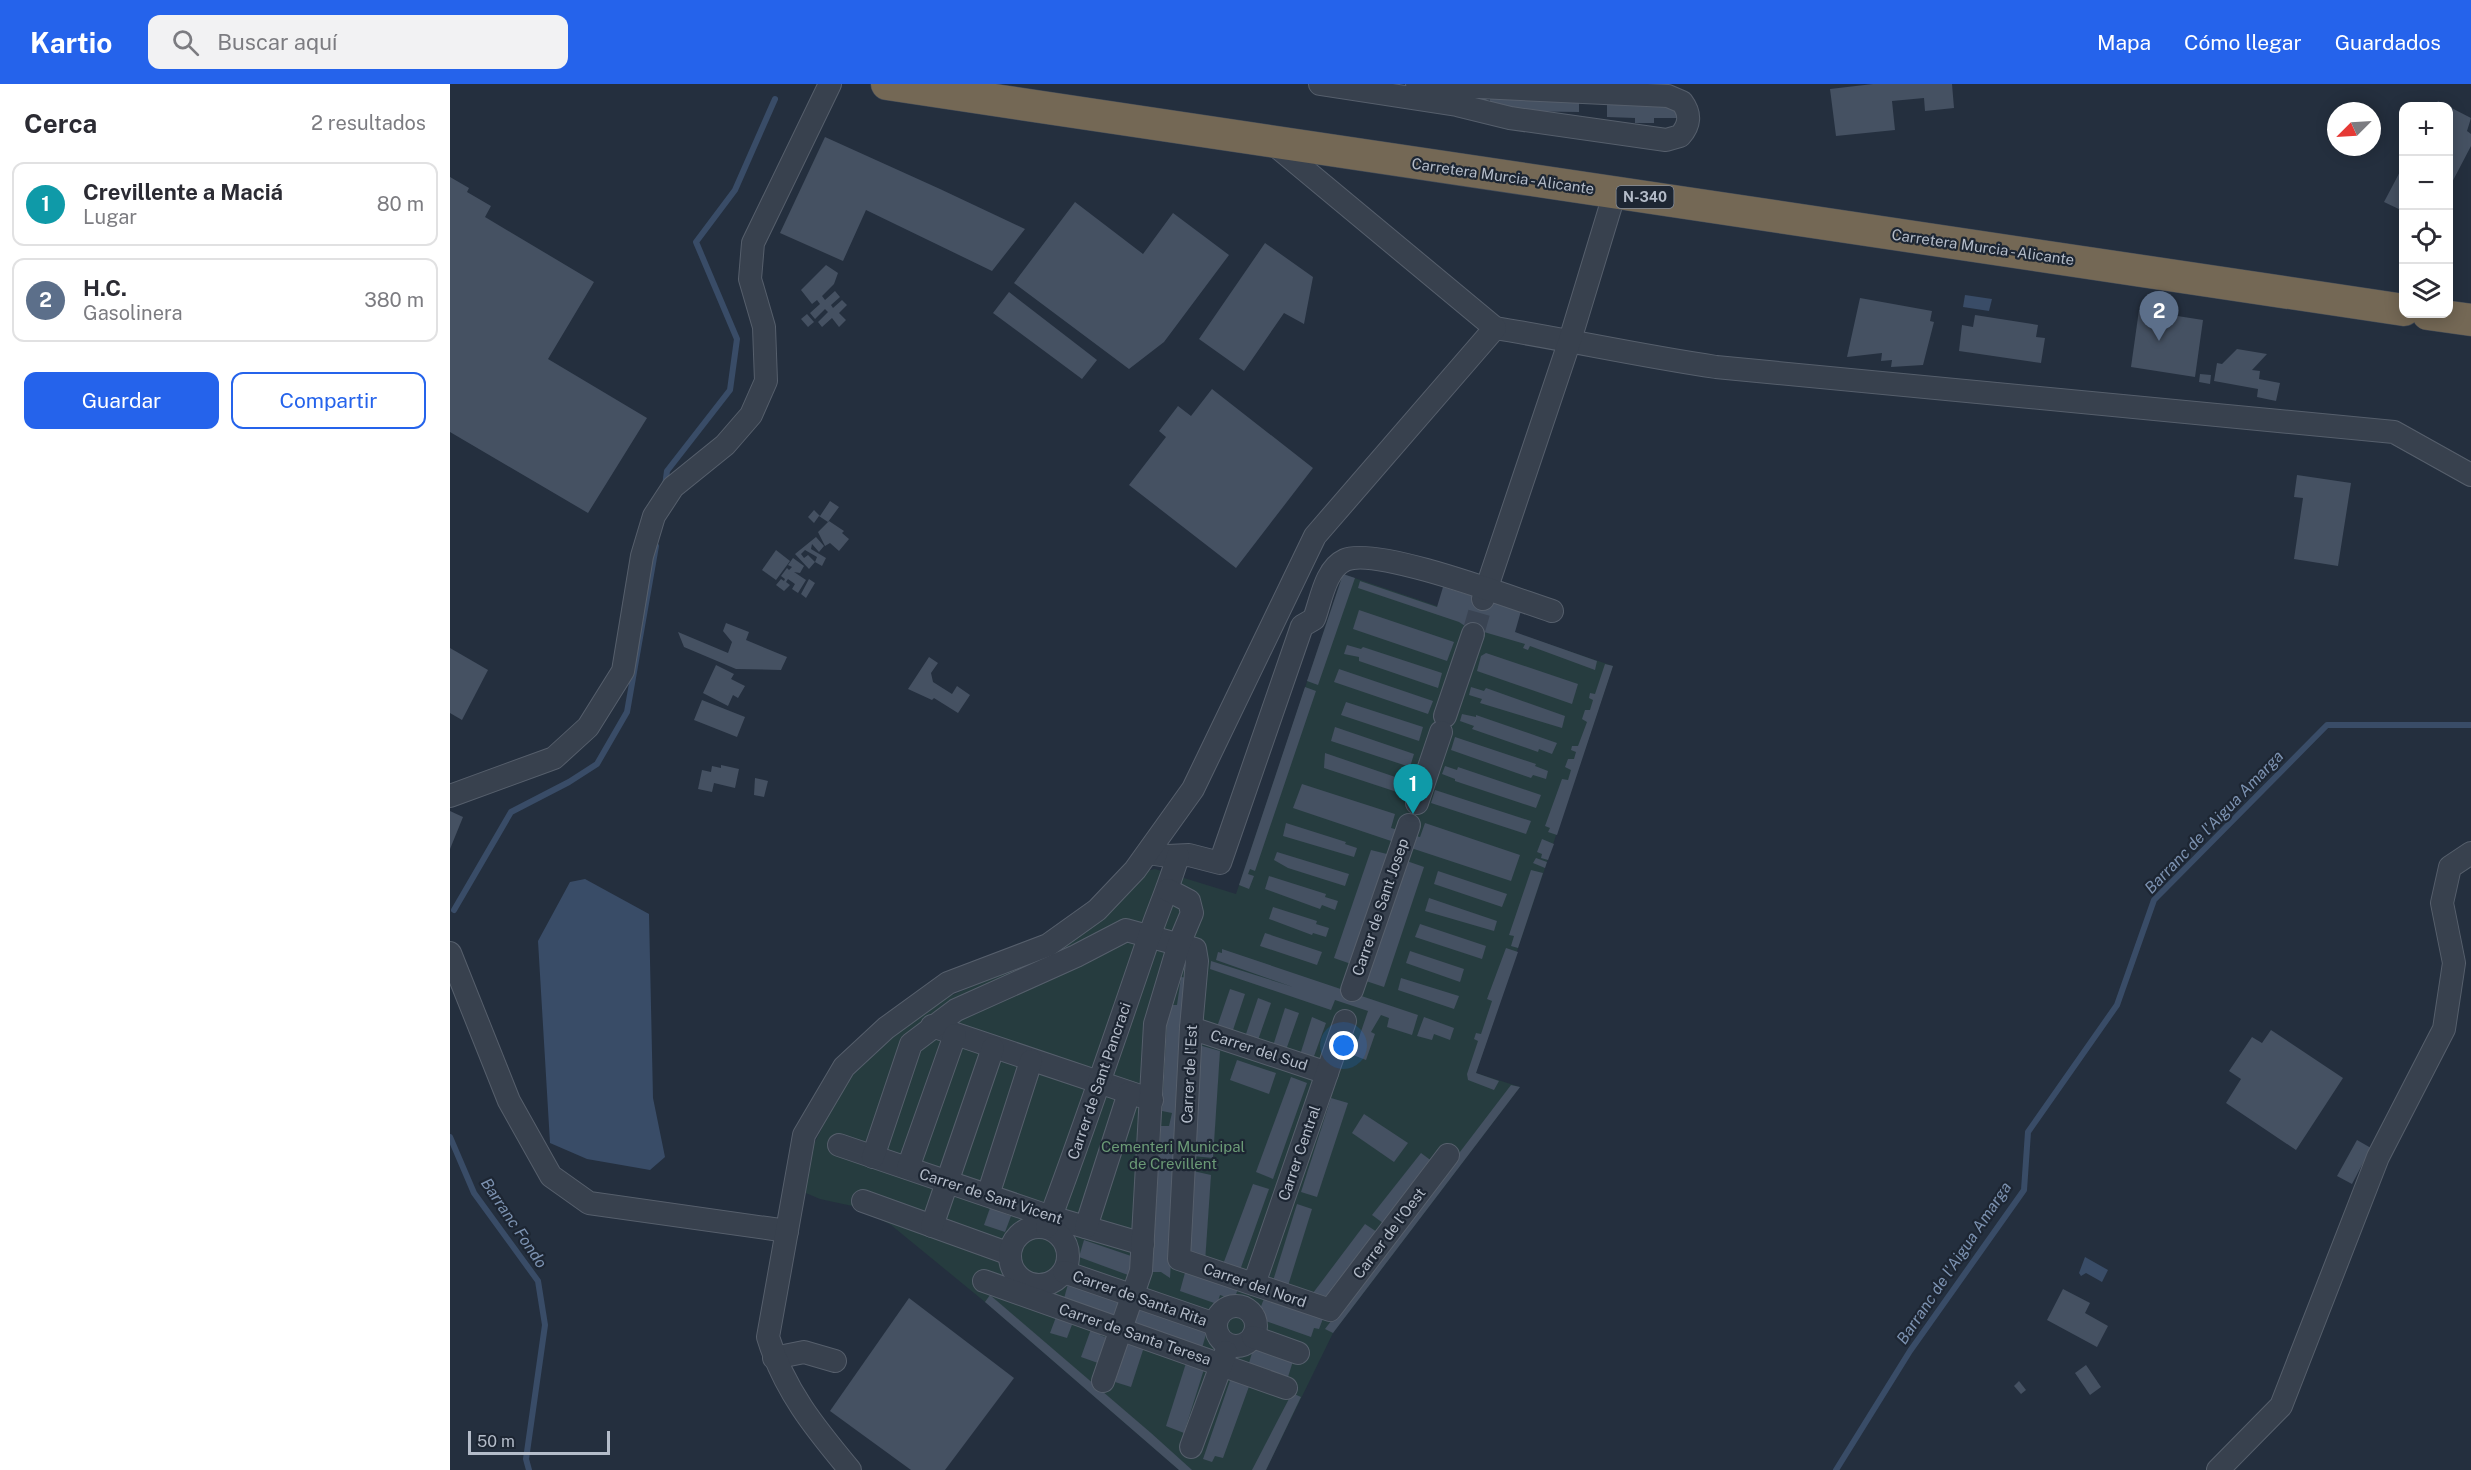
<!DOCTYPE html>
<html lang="es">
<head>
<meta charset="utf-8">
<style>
	:root { --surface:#fff; --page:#f2f2f3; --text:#2b2b33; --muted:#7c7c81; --line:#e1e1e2; --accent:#2563eb }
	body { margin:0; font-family:"Public Sans",sans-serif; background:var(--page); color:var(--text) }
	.controls { position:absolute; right:18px; top:18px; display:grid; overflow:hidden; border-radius:12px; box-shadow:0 3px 15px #0003 }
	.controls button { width:54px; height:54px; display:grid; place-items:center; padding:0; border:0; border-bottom:2px solid var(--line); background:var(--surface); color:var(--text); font:30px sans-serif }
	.compass { position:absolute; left:1877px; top:18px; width:54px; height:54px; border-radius:50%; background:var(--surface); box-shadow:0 3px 15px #0003; rotate:246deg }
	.scale { position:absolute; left:18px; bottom:15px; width:142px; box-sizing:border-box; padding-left:6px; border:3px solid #b4bcc9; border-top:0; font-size:16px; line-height:21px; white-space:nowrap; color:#b4bcc9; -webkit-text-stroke:4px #1d2633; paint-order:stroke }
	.you { position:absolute; left:894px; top:962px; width:21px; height:21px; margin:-15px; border:4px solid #fff; border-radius:50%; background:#1a73e8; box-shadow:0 0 0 9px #1a73e833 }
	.badge { display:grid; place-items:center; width:39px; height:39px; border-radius:50%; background:var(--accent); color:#fff; font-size:20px; font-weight:700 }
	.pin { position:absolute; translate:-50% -50px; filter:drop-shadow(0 2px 3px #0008) }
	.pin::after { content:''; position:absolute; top:32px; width:21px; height:18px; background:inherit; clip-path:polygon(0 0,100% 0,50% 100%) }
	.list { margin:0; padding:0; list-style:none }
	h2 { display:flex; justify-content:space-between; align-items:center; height:78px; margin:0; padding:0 24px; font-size:26px }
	h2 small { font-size:20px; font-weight:400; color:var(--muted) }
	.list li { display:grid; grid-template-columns:39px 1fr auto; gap:18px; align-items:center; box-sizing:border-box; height:84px; margin:0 12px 12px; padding:0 12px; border:2px solid var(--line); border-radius:12px }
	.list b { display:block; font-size:22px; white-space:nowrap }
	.list p { margin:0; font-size:20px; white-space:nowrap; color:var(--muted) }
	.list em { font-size:20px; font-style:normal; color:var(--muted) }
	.actions { display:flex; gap:12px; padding:18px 24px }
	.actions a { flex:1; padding:14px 0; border:2px solid var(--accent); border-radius:12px; text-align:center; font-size:21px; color:var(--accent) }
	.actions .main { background:var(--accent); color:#fff }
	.icon { flex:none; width:33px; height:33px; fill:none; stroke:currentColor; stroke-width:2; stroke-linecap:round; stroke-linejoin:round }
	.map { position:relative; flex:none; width:2021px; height:1386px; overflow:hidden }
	header { display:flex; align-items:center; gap:36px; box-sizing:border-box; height:84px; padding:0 30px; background:var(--accent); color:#fff }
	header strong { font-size:28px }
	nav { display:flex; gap:33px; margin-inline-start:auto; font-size:21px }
	.search { width:420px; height:54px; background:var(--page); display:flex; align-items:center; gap:15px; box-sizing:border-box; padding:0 21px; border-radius:12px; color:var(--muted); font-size:22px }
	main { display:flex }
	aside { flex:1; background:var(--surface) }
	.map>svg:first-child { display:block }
</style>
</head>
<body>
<header>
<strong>Kartio</strong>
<div class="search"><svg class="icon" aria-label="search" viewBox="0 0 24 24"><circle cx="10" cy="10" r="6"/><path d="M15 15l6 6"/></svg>Buscar aquí</div>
<nav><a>Mapa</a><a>Cómo llegar</a><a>Guardados</a></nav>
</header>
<main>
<aside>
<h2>Cerca<small>2 resultados</small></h2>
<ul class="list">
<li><span class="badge" style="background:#0f9aa8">1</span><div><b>Crevillente a Maciá</b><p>Lugar</p></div><em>80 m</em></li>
<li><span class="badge" style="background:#5c6f8a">2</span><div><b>H.C.</b><p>Gasolinera</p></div><em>380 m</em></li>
</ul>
<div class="actions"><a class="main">Guardar</a><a>Compartir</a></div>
</aside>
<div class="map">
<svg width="2021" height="1386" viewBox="0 0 2021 1386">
	<rect width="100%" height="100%" fill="#242f3e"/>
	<polygon fill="#263c3f" points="893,490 1163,582 1026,989 1070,1003 883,1249 816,1386 729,1386 535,1218 441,1141 407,1123 370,1115 351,1107 355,1078 396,996 436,954 491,916 620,859 696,787 705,785 786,810"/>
	<g fill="#394c67">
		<polygon points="1515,211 1542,215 1539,227 1513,223"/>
		<polygon points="135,795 199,830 203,1014 215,1073 200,1086 137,1075 100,1059 88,857 120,798"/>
		<polygon points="1635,1173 1658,1186 1652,1198 1636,1189 1631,1192 1629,1189"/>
	</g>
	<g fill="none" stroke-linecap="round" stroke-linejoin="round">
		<g stroke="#394c67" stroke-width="6">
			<polyline points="215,402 217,387 280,306 287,255 246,158 285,106 325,15"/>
			<polyline points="4,826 61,728 119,698 147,680 177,628 206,462"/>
			<polyline points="0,1053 24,1109 88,1197 95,1241 76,1375 79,1386"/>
			<polyline points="1386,1386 1460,1267 1574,1106 1578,1048 1667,921 1704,816 1877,641 2021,641"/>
		</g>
	</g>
	<g fill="#455162">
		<polygon points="1423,0 1502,0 1504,24 1475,27 1474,14 1442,17 1445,46 1386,52 1380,5"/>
		<polygon points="1040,12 1129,13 1129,28 1050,27 1040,22"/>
		<polygon points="1988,17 2021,34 2017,47 2021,50 2021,62 1998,106 1998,22 1985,22"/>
		<polygon points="1157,19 1246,20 1246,34 1204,34 1204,39 1185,39 1185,34 1157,33"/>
		<polygon points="375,53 490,105 575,145 542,187 416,126 393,177 330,149"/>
		<polygon points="1953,82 1953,127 1934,118"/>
		<polygon points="0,93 19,104 17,108 41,122 35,133 144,198 98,275 197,334 138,429 0,348"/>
		<polygon points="625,118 693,170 723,129 779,171 714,258 679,285 564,199"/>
		<polygon points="815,159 863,193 854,240 834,229 794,287 749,255"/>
		<polygon points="376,181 388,189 384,200 372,212 375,216 385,207 390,213 381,221 383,224 392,216 397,221 389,229 396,236 389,243 382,234 372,243 368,238 378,228 375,225 365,235 360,229 370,220 367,216 362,220 351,206"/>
		<polygon points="559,208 647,276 632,295 543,229"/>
		<polygon points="1410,214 1482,227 1480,237 1484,238 1473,281 1441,283 1442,276 1431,277 1432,269 1397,273"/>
		<polygon points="1689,226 1753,236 1745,293 1681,283"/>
		<polygon points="357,230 364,238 358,243 351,235"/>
		<polygon points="1525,231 1588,241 1586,253 1595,254 1591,279 1509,267 1512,241 1523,243"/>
		<polygon points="1787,265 1817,270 1802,286 1810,287 1809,295 1830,299 1826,317 1807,313 1808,305 1764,297 1767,279 1772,280"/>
		<polygon points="1750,290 1761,291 1760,300 1749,298"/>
		<polygon points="762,305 863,384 786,484 679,401 716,353 709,347 728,322 741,332"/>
		<polygon points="1847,391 1901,399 1888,482 1844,475 1853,414 1844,413"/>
		<polygon points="380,417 389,423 378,438 369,432 364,439 358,433 364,426 370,432"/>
		<polygon points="379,437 394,447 392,449 399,455 389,467 380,459 375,462 368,448"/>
		<polygon points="366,453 374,462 369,468 362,460 361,465 376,474 372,482 365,478 367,473 355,466 351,470 354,474 358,471 365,478 359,485 345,470"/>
		<polygon points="326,466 340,477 326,496 312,486"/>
		<polygon points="343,474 354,482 350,489 344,488 356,496 348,509 342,505 345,500 338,495 336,498 340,501 334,507 326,501 331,495 334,497 335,495 331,492 337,484 339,486 342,483 338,481"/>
		<polygon points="893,490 905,494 868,601 857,597"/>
		<polygon points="359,495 365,499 356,514 351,510"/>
		<polygon points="910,497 987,523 993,503 1071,527 1065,548 1147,577 1145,586 1080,562 1078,566 1073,564 1075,560 1034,548 1014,546 1015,542 1009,538 908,504"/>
		<polygon points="909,526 1004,558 997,577 903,545"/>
		<polygon points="276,539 299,548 296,556 337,573 331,586 286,585 234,563 228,548 278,569 282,558 273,547"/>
		<polygon points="897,561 911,565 913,563 992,589 988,604 909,577 909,573 894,570"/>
		<polygon points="0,564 38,586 12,636 0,629"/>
		<polygon points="1036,569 1128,600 1122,620 1027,587 1031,572"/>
		<polygon points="479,573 488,579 481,589 483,598 502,610 507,602 520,611 508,629 484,614 482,616 458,605"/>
		<polygon points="1155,580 1163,582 1107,751 1098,748 1100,744 1095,742 1112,695 1118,696 1121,686 1115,683 1118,675 1124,675 1126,668 1121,666 1122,662 1128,662 1137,638 1132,635 1135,626 1140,626 1143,616 1139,614 1140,609 1145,610"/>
		<polygon points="266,581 284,590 281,595 295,602 288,614 283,611 278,622 253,609"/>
		<polygon points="889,585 983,617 978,630 884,598"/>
		<polygon points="855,603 866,607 805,787 800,785 798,790 804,792 799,805 789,801"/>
		<polygon points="1021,603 1034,607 1036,604 1115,632 1112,644 1030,619 1032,615 1019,611"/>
		<polygon points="252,616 295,633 287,653 244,636"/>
		<polygon points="896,618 973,643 969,657 891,631"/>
		<polygon points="1012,630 1026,633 1026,631 1107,659 1102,670 1089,665 1088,668 1022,645 1024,642 1010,637"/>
		<polygon points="885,643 964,670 960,683 881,657"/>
		<polygon points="1005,653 1086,680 1085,682 1098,687 1096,695 1083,691 1081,694 1001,666"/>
		<polygon points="875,669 957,697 953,710 874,684"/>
		<polygon points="271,681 289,685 285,704 264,699 262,708 248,705 252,686 261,688 262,682 271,684"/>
		<polygon points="995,682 1007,686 1008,683 1091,711 1086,724 1005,697 1005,695 992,690"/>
		<polygon points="305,694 318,697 314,713 304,711"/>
		<polygon points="852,700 945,730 941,744 948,746 944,758 843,724"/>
		<polygon points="985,706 1081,737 1076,750 981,719"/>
		<polygon points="0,727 13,733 0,765"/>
		<polygon points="836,739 896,758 895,760 907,764 904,773 833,752"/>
		<polygon points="975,739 1070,771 1061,797 958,763 962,751 970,753"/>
		<polygon points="1092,755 1104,760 1098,776 1091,774 1092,770 1087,768"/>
		<polygon points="921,766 941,771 904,881 884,874"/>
		<polygon points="827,768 899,790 895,802 838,784 824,776"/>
		<polygon points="1086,774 1097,778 1095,784 1083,779"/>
		<polygon points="954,776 974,783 934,903 913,896"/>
		<polygon points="1081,786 1093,789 1068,864 1061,862 1064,852 1059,851"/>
		<polygon points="988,787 1057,810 1052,823 984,800"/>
		<polygon points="819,792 876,810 875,813 888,817 885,826 872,821 870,825 815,805"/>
		<polygon points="979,814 1047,837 1044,847 975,827"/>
		<polygon points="823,823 867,837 866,840 879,844 876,853 863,849 862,851 819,835"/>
		<polygon points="970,840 1036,862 1032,875 965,853"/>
		<polygon points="815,849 872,868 867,881 810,862"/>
		<polygon points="1056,864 1068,868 1026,989 1049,997 1044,1006 1018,996 1017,990 1028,957 1024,955 1026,949 1031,950 1042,917 1037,915"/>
		<polygon points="772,865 968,931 962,951 937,943 939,934 931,931 921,948 925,950 916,976 903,971 918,927 885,916 881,926 760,885 761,877 843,903 766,876 768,868 772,869"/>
		<polygon points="960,867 1014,885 1010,898 956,879"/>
		<polygon points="731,893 738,894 720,1194 711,1188 702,1188 711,1042 719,1042 722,1029 712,1027 718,921 727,921"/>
		<polygon points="951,894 1009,912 1004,925 948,906"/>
		<polygon points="780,905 795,910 782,949 767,943"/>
		<polygon points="808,914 821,919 808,956 795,953"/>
		<polygon points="835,924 849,929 836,966 823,962"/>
		<polygon points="862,933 876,939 863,975 850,971"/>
		<polygon points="974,933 1004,944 1000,956 984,950 982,956 967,952"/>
		<polygon points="1821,946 1893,994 1846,1066 1776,1019 1791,995 1779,987 1802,953 1812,959"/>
		<polygon points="749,961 770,967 763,1074 743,1072"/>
		<polygon points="787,976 826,989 819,1010 780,996"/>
		<polygon points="841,993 857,999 823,1095 806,1088"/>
		<polygon points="1061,1001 1070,1003 883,1249 875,1245"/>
		<polygon points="881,1014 898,1019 867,1113 851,1108"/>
		<polygon points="914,1030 958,1059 944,1078 902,1049"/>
		<polygon points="1907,1056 1921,1064 1902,1100 1887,1092"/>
		<polygon points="971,1069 983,1078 937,1142 922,1131"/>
		<polygon points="743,1087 761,1091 755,1178 738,1171"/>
		<polygon points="803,1100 819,1105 789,1189 772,1183"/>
		<polygon points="847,1120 862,1125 837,1205 822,1200"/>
		<polygon points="540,1124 561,1132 555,1148 534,1141"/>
		<polygon points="915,1140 930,1150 877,1219 860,1213"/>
		<polygon points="634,1156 684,1173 678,1191 629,1173"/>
		<polygon points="736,1185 789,1202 784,1216 770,1211 767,1220 730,1207"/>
		<polygon points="618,1200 669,1217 664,1234 613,1218"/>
		<polygon points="1613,1205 1640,1219 1635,1229 1658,1242 1647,1263 1597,1236"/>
		<polygon points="540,1211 701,1349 742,1386 729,1386 535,1218"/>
		<polygon points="815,1212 874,1232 869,1245 864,1244 861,1253 810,1235 814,1226 810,1225"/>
		<polygon points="459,1214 564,1294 495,1386 461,1386 380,1327"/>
		<polygon points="690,1223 757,1247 752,1264 684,1240"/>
		<polygon points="606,1233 623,1238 617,1254 600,1249"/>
		<polygon points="641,1245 651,1247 650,1251 657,1254 648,1279 631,1273"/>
		<polygon points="678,1257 694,1263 681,1303 665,1298"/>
		<polygon points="804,1262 843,1277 838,1293 799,1279"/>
		<polygon points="737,1276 755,1282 734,1349 716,1342"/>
		<polygon points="1636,1281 1651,1303 1640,1311 1625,1289"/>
		<polygon points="782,1291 801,1297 773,1374 765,1372 762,1378 753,1375"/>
		<polygon points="1569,1297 1576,1306 1571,1310 1564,1302"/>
		<polygon points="842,1309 851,1313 816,1386 802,1386"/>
	</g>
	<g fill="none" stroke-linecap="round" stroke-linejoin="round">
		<polyline stroke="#3a4453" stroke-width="22" stroke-dasharray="22 11" stroke-linecap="butt" points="1023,550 1033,515"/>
		<defs>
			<g id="minor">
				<path d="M870 0 1007 21 1060 34 1216 56 1230 52C1240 41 1241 30 1232 18L1218 12 967 0"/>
				<path d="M1045 244C1119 256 1191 272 1266 283L1944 348 2021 391"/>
				<polyline points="1033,515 1120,256 1165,108"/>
				<polyline points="995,632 1023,550"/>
				<polyline points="0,712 104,674 138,643 173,587 192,472 204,432 223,403 275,361 301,331 316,297 314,243 300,195 303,159 380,0"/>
				<polyline points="967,719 991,648"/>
				<path d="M698 769 718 772 739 771 770 779 852 542 864 535C871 517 875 485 895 476 926 462 1065 515 1102 527"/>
				<polyline points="0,869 59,1017 101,1092 139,1119 337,1147"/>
				<polyline points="902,906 959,741"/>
				<polyline points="482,942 702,1016"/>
				<polyline points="741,944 877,989"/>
				<polyline points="389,1061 601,1133 693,1160"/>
				<polyline points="423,1073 461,960 506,926 626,872 676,846 745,865 747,877 741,944 729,1175 880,1226 998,1071"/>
				<polyline points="458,1084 505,951"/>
				<polyline points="538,1111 581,977"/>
				<polyline points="413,1117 560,1170"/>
				<polyline points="482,1142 543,964"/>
				<circle cx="589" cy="1172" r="29"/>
				<path d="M597 1143C632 1050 664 956 696 862 706 831 719 803 728 772"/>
				<polyline points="636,1143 679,1009"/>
				<polyline points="614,1188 765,1240"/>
				<polyline points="534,1197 836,1304"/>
				<polyline points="804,1200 895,937"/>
				<circle cx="786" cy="1242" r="20"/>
				<polyline points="803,1253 848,1269"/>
				<polyline points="324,1274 354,1268 385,1277"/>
				<polyline points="653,1297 691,1187 705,940 729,860 742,829 739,817 718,806"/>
				<polyline points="741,1363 776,1268"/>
				<path d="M400 1386C365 1344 334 1306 318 1253L354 1051 394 983 436 944 498 899 598 861 647 826 685 786 743 705 865 452 1045 244 820 57"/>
				<polyline points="1768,1386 1831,1322 1928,1073 1994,945 2004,879 1992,819 2000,783 2021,769"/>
			</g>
			<g id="highway">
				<polyline points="437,0 1954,226"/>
				<polyline points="1978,230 2021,236"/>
			</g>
		</defs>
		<use href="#minor" stroke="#565f6c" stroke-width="24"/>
		<use href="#highway" stroke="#434c59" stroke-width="33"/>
		<use href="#minor" stroke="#38414e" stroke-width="22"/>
		<use href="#highway" stroke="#746855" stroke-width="32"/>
	</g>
	<g text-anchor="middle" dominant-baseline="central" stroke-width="4.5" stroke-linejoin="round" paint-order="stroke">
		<rect fill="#1d2633" stroke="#878f9c" stroke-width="1.5" x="1166.5" y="102" width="57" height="22" rx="4.5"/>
		<g font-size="14" font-weight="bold" fill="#b4bcc9">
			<text x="1195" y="113">N-340</text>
		</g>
		<g font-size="15" fill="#b4bcc9" stroke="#1d2633">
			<text transform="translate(1053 92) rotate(8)">Carretera Murcia - Alicante</text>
			<text transform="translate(1533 163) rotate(8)">Carretera Murcia - Alicante</text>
			<text transform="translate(930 823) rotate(-71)">Carrer de Sant Josep</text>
			<text transform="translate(809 966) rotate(18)">Carrer del Sud</text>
			<text transform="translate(739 990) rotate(-87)">Carrer de l'Est</text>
			<text transform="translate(649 997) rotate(-71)">Carrer de Sant Pancraci</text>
			<text transform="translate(849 1069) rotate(-71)">Carrer Central</text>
			<text transform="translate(541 1112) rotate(18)">Carrer de Sant Vicent</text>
			<text transform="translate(939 1149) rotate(-53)">Carrer de l'Oest</text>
			<text transform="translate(805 1201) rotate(19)">Carrer del Nord</text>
			<text transform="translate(690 1214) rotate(19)">Carrer de Santa Rita</text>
			<text transform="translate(685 1250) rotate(19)">Carrer de Santa Teresa</text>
		</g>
		<g font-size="15" fill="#6b9a76" stroke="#1d2633">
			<text x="723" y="1062">Cementeri Municipal<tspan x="723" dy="17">de Crevillent</tspan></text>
		</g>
		<g font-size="16" font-style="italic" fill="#7c92b1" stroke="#1d2633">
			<text transform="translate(1764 738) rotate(-46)">Barranc de l'Aigua Amarga</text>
			<text transform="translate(64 1139) rotate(56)">Barranc Fondo</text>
			<text transform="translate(1504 1179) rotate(-56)">Barranc de l'Aigua Amarga</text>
		</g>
	</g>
</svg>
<div class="controls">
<button>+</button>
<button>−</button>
<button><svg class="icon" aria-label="locate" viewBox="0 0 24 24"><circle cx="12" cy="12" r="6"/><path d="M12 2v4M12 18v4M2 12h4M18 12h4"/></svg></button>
<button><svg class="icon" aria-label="layers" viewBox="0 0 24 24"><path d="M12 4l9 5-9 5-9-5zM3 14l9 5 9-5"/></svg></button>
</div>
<svg class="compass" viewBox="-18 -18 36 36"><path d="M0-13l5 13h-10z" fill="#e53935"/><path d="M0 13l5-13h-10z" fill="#7c7c81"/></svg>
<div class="scale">50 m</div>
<div class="you"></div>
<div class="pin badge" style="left:963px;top:730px;background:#0f9aa8">1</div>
<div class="pin badge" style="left:1709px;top:257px;background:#5c6f8a">2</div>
</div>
</main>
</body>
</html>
